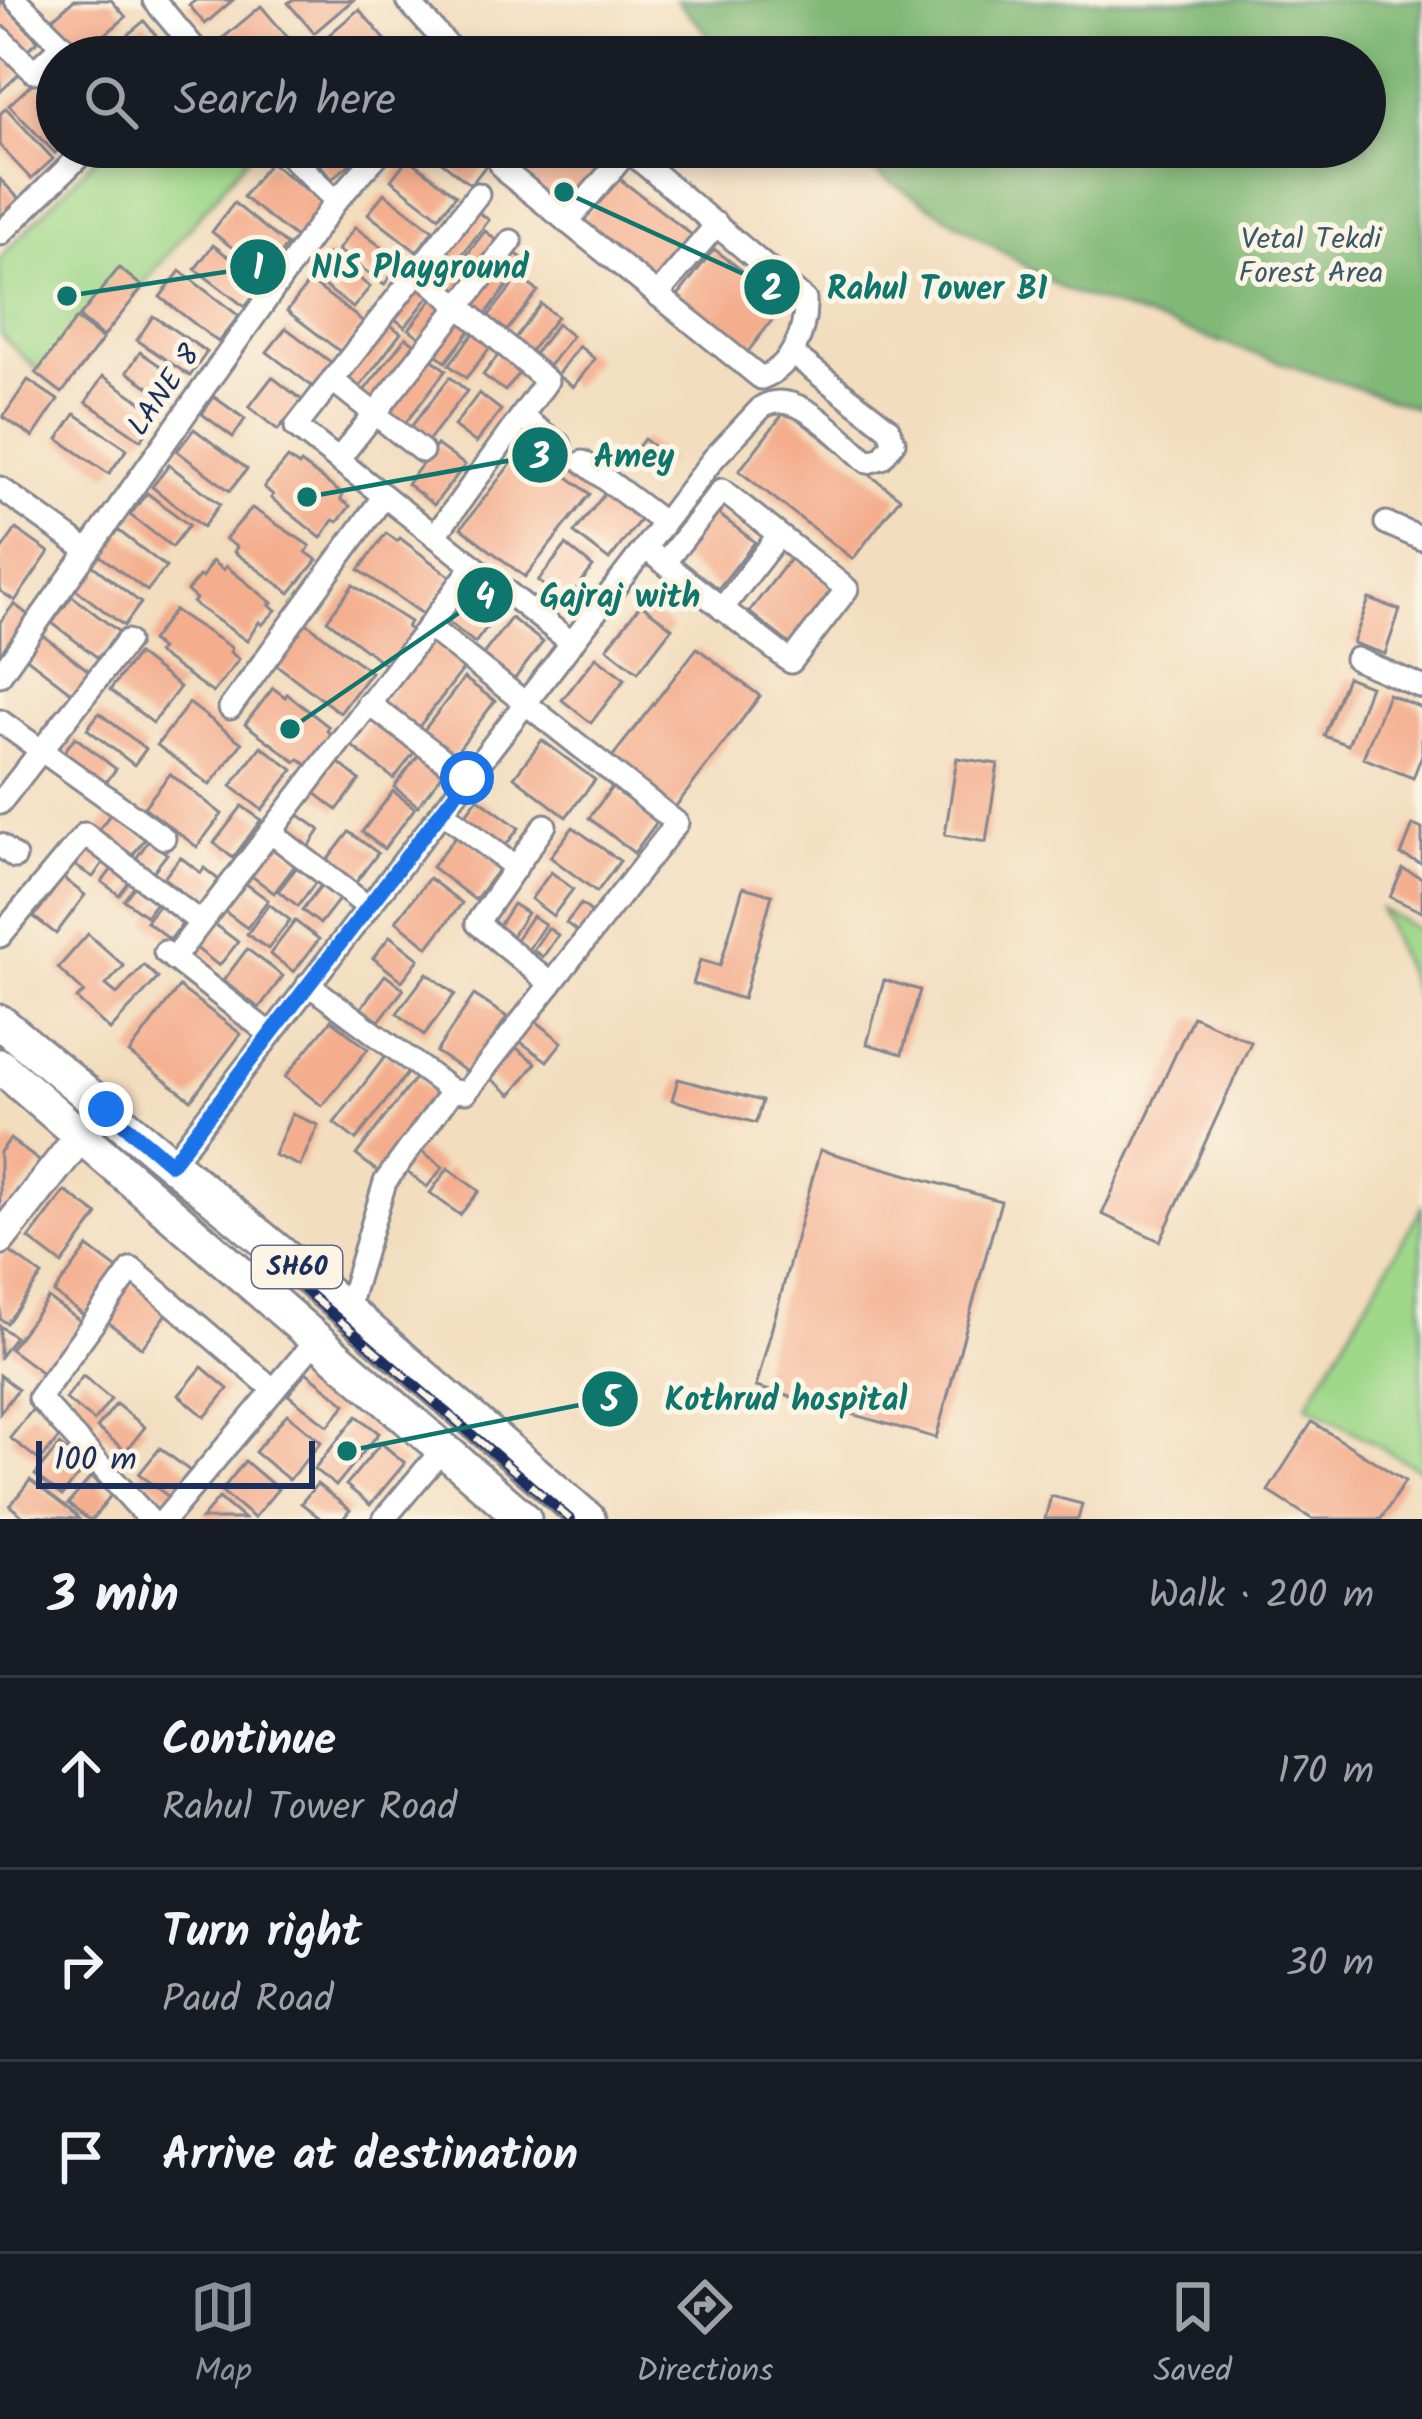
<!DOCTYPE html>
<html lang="en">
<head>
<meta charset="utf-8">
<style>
	:root { --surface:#171b24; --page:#20242c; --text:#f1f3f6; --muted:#9ea1a6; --line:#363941; --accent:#8c9099 }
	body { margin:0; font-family:Kalam,sans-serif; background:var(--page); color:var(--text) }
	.scale { position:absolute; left:36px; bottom:30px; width:279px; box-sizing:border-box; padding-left:12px; border:6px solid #1b2f5e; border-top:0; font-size:33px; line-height:42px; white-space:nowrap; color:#1b2f5e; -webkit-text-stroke:9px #fcf5e5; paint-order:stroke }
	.stop { position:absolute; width:36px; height:36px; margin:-27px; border:9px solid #1a73e8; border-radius:50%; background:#fff }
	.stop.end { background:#1a73e8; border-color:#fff; box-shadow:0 3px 12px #0008 }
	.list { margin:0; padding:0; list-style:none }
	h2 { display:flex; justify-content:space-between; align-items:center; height:156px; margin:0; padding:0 48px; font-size:51px }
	h2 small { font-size:39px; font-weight:400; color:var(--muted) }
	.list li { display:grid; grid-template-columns:78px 1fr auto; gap:36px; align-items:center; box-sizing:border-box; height:192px; padding:0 48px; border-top:3px solid var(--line) }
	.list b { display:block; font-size:45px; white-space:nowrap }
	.list p { margin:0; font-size:39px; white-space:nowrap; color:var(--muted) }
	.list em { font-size:39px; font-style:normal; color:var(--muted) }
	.icon { flex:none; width:66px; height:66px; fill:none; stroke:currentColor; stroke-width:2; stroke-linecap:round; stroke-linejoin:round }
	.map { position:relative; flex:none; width:1422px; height:1519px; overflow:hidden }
	.search { position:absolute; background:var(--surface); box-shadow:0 6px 18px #0003; left:36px; right:36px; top:36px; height:132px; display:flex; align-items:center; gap:30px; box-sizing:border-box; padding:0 42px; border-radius:66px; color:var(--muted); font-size:45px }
	.sheet { height:732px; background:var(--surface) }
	nav { display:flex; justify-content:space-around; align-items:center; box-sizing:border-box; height:168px; border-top:3px solid var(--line); background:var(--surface); font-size:33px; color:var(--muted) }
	nav a { display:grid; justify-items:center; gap:6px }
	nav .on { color:var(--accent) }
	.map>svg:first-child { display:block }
</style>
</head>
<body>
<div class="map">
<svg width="1422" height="1519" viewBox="0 0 1422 1519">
	<rect width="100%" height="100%" fill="#fcf5e5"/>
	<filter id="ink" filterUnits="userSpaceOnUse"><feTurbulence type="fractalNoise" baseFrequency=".00833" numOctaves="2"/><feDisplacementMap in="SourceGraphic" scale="24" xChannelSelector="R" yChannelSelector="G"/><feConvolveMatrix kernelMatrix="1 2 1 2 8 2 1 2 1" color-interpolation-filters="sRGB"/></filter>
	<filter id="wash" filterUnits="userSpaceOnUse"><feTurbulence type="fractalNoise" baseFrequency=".004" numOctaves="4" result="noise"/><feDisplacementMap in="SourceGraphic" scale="48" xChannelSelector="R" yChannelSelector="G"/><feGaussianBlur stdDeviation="2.7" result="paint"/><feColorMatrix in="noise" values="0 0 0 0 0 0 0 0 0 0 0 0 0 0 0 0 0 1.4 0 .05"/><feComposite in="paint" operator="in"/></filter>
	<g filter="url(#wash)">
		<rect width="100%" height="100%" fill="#f2ddbe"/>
		<g fill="#a0d88a" stroke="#5e8474" stroke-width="3">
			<polygon points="106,147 256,147 57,389 0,334 0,258"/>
			<polygon points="1380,909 1422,932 1422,1012"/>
			<polygon points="1422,1207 1422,1471 1307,1405"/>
		</g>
		<polygon fill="#80b876" stroke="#4e746a" stroke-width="3" points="676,0 1422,0 1422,410 1064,290 834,147 1365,147 1365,57 729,57"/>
		<g id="blocks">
			<g fill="#f4ae8e">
				<polygon points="0,0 38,41 22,54 0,28"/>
				<polygon points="74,0 111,0 126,17 81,55 51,20"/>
				<polygon points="196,0 233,0 205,24 189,5"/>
				<polygon points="292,0 353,0 314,33 288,3"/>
				<polygon points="261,6 289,39 267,57 240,57 223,38"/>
				<polygon points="359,9 400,57 339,57 324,39"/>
				<polygon points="144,21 169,51 162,57 101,57"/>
				<polygon points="531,38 556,57 517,57"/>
				<polygon points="310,41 323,57 291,57"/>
				<polygon points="0,49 21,72 0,92"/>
				<polygon points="36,80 57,102 57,147 61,147 55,153 9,105"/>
				<polygon points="6,108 53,159 31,179 0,146 0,114"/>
				<polygon points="305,147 370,147 332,179"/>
				<polygon points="422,147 489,147 496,152 471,185"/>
				<polygon points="534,147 596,147 613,161 570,213 514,172"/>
				<polygon points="408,158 456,195 439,217 391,180"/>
				<polygon points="270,162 324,204 297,239 243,197"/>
				<polygon points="616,176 692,235 656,280 581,222"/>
				<polygon points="0,179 19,199 0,217"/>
				<polygon points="384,193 433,230 417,252 368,214"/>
				<polygon points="234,203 287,245 265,273 212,232"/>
				<polygon points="472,207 489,220 440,283 423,270"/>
				<polygon points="355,227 401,262 384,285 338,250"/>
				<polygon points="485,231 502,245 460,300 442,287"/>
				<polygon points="213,245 264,284 245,307 195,269"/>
				<polygon points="510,249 526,261 482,319 466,306"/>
				<polygon points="714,249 785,303 747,353 676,298"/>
				<polygon points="328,254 370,287 353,308 311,276"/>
				<polygon points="119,268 143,287 103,337 79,317"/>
				<polygon points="180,271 239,316 218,342 160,297"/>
				<polygon points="417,277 434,290 405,327 389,314"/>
				<polygon points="519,277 538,291 502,337 483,323"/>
				<polygon points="310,281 365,323 342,353 287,311"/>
				<polygon points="439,291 455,305 427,343 409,329"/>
				<polygon points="541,304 557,317 528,354 512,342"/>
				<polygon points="460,313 475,324 446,362 431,350"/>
				<polygon points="153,316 207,352 190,376 137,340"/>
				<polygon points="76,319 103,339 62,393 36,373"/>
				<polygon points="385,321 401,333 356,392 339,380"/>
				<polygon points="557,324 572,336 549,366 534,354"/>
				<polygon points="479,326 497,339 466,378 449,365"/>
				<polygon points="286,328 336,366 317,390 267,352"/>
				<polygon points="406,337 420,348 373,407 360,396"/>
				<polygon points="579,346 595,359 573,387 557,375"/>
				<polygon points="502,350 524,367 505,391 483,375"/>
				<polygon points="140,352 175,376 162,396 127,372"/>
				<polygon points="428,356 446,370 401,429 382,415"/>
				<polygon points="103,376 159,414 141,440 86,402"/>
				<polygon points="272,377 302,400 278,430 249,407"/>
				<polygon points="450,377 467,391 425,445 407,432"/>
				<polygon points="28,380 58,400 33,437 3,417"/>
				<polygon points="479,393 501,410 476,443 454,426"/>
				<polygon points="214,397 245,419 233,437 202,414"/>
				<polygon points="786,410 900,498 853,559 739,471"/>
				<polygon points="75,414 127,449 109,474 58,439"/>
				<polygon points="194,429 247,469 230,491 177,451"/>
				<polygon points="644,439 669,459 657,474 632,455"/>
				<polygon points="526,444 590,494 525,577 461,528"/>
				<polygon points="437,445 465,465 434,505 407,484"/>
				<polygon points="288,458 299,466 301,463 342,494 341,500 350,506 338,522 333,520 321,538 271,498 273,495 264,487"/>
				<polygon points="169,465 220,504 203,527 152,487"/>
				<polygon points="609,488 644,515 609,560 574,533"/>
				<polygon points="147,493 189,525 172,547 130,515"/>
				<polygon points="252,508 310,546 306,552 317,560 290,593 234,552 237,547 225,539"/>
				<polygon points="713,510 755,542 718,589 677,557"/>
				<polygon points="115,528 166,567 147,591 96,553"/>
				<polygon points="16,529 49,552 15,601 0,591 0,552"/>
				<polygon points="386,533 397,541 400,538 451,577 423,614 359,570"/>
				<polygon points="566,545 593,567 566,602 538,581"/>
				<polygon points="793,555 840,592 796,649 749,612"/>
				<polygon points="212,561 223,570 226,566 272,603 269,605 276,610 262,625 259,622 247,641 193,603 196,599 187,591 199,576 202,578"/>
				<polygon points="92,565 141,603 124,626 74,588"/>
				<polygon points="353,585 410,622 407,627 416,633 390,668 327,620"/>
				<polygon points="470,593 497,614 475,643 448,622"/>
				<polygon points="72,596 119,632 98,658 52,623"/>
				<polygon points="1369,599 1400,610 1385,654 1353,643"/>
				<polygon points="14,604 32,618 0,659 0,622"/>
				<polygon points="641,604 672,628 638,672 607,648"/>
				<polygon points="174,610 232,648 230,652 239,659 213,693 157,653 161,649 151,641"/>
				<polygon points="511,618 543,642 513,681 481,657"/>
				<polygon points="305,622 371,672 340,713 274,663"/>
				<polygon points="41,634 93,674 76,696 24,656"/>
				<polygon points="430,641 465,667 415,732 380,706"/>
				<polygon points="697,648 760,696 673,810 609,761"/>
				<polygon points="137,654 180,687 153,723 110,690"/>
				<polygon points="596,657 625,679 591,723 562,700"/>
				<polygon points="1347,677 1370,686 1348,745 1324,736"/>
				<polygon points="464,678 495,701 452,758 421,734"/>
				<polygon points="273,688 285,697 287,694 329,727 327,731 336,737 312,769 299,759 296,762 245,724"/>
				<polygon points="1388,694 1422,708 1422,755 1413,778 1363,758"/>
				<polygon points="189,703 242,743 210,785 157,745"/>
				<polygon points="99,713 146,749 134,765 87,729"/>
				<polygon points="377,714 419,746 394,779 352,746"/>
				<polygon points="75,737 116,769 102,788 61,756"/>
				<polygon points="542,740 595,780 566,817 514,777"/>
				<polygon points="261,746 293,770 262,810 231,786"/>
				<polygon points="420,753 444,772 418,806 394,787"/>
				<polygon points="957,758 998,764 986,842 945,835"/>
				<polygon points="335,760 360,780 337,810 311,790"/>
				<polygon points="170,774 222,814 197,847 144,807"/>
				<polygon points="612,787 657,822 634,853 589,818"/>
				<polygon points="393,791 415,808 384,849 362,832"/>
				<polygon points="478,798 519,828 502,850 462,819"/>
				<polygon points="242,806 261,820 233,858 214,843"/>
				<polygon points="290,809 320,830 306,851 275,830"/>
				<polygon points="111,813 145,839 128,861 94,836"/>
				<polygon points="1413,825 1422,829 1422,864 1401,855"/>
				<polygon points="573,827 620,861 597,892 550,857"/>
				<polygon points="349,832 378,853 351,889 322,867"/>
				<polygon points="459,832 502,865 475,900 432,867"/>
				<polygon points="271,837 300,859 274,893 245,871"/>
				<polygon points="149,840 167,854 150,876 133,863"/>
				<polygon points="88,844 107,857 93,877 74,865"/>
				<polygon points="180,857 201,873 204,868 219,880 194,913 180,902 185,895 164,878"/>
				<polygon points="300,863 319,878 298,906 278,891"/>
				<polygon points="115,865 132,878 119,895 102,882"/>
				<polygon points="1403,869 1422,878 1422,912 1390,897"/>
				<polygon points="551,872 573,889 553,916 531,899"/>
				<polygon points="63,878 85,895 56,934 34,917"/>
				<polygon points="429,878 462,903 428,947 396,921"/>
				<polygon points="326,879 344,893 320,924 302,910"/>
				<polygon points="137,883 159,899 146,916 124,900"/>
				<polygon points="245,883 268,900 247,928 224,911"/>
				<polygon points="743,887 772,895 743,999 693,984 700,960 720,966"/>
				<polygon points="162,901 186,919 170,940 146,921"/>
				<polygon points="269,904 290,920 268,949 247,934"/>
				<polygon points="513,904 527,913 512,936 498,927"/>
				<polygon points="581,904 600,918 585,937 566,923"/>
				<polygon points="532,916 545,924 528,950 515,941"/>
				<polygon points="209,920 238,942 219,966 191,944"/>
				<polygon points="295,921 319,939 294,972 270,954"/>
				<polygon points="548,928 558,935 543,957 533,950"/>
				<polygon points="88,934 124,966 106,985 117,994 144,965 158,978 110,1030 77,999 84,992 58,968"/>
				<polygon points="390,936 419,959 402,981 373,958"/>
				<polygon points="247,949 283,976 259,1008 223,981"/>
				<polygon points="427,973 455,994 424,1035 397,1013"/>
				<polygon points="385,975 404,989 379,1021 361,1008"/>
				<polygon points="884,980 920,990 902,1054 867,1044"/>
				<polygon points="179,987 241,1034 191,1100 129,1053"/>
				<polygon points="474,995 507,1017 469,1073 436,1052"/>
				<polygon points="1193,1016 1251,1042 1160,1241 1102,1214"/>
				<polygon points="531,1017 562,1042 547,1061 515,1038"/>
				<polygon points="331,1020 368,1049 322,1106 285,1077"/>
				<polygon points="510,1043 536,1063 511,1095 486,1075"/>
				<polygon points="387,1054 409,1071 356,1140 334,1123"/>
				<polygon points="415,1078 440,1097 381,1174 356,1155"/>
				<polygon points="678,1079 762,1101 756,1123 672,1100"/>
				<polygon points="292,1114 318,1125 300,1166 274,1155"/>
				<polygon points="10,1139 42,1163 0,1218 0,1152"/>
				<polygon points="419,1149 443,1167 427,1187 403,1169"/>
				<polygon points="820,1150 1001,1201 936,1438 756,1387"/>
				<polygon points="448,1168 479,1191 460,1215 430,1193"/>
				<polygon points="65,1191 98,1215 62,1264 29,1239"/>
				<polygon points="88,1247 120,1271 86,1317 54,1293"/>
				<polygon points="6,1249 42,1275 7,1323 0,1319 0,1257"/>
				<polygon points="130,1282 169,1311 142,1348 102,1318"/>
				<polygon points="48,1298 82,1322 44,1374 10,1349"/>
				<polygon points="0,1326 15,1337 0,1357"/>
				<polygon points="202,1367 228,1389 205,1417 179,1395"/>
				<polygon points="306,1372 346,1404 328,1426 288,1395"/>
				<polygon points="0,1375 18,1389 0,1413"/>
				<polygon points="83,1376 111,1399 94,1421 65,1399"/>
				<polygon points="116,1404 145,1427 126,1451 97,1428"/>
				<polygon points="32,1410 62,1434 40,1461 10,1438"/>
				<polygon points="287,1414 321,1442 289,1480 255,1452"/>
				<polygon points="357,1416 379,1433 336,1486 314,1469"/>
				<polygon points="1312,1422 1405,1481 1381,1519 1312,1519 1268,1491"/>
				<polygon points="381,1443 405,1463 370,1505 346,1485"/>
				<polygon points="59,1445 86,1466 62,1496 35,1475"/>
				<polygon points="160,1448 190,1471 169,1497 139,1474"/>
				<polygon points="245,1461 278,1489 254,1518 221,1491"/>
				<polygon points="91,1477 111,1495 93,1519 88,1519 68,1504"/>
				<polygon points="30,1480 75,1514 79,1519 33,1516 26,1519 10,1506"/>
				<polygon points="317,1484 350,1510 343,1519 321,1519 301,1503"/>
				<polygon points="1051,1496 1082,1504 1078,1519 1045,1519"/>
				<polygon points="219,1498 244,1519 201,1519"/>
			</g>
		</g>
	</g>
	<g filter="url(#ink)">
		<use href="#blocks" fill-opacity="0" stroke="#86868e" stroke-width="3"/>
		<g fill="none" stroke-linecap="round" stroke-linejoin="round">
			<defs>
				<g id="street">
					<polyline points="154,0 202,57"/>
					<polyline points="407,0 458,57"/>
					<polyline points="0,38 34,72 62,45 16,0"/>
					<polyline points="281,147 336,201"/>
					<path d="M513 147 500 164 507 173 761 378C792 367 806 332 805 300L624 147"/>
					<polyline points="478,194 296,427 572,643"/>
					<polyline points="567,222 628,151"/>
					<polyline points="0,234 89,147"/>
					<polyline points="418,271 547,381 435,536"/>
					<polyline points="657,295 717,224"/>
					<polyline points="332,380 422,451"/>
					<polyline points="522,417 560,445"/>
					<polyline points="338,460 511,241"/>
					<polyline points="583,462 664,523"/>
					<polyline points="0,488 88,551"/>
					<polyline points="1386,523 1422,539"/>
					<polyline points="645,548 791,662 847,589 722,490 664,563"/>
					<polyline points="722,609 778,536"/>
					<polyline points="426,630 473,566"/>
					<polyline points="1356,659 1422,687"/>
					<polyline points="0,675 336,201 385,147"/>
					<polyline points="368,703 468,778"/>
					<polyline points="230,708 384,496"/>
					<polyline points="0,721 164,838"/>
					<polyline points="0,803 127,641"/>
					<polyline points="442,811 516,868"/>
					<polyline points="545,825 477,923 551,984"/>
					<polyline points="270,832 368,907"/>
					<polyline points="0,845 15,857"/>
					<polyline points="0,936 85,834 192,916"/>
					<polyline points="165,952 270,1034"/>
					<polyline points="173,959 426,630 434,631 677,823 466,1092 452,1091 308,984"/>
					<path d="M171 1164 714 458 762 407C797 385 842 441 868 462L882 458 894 442 888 428 793 354"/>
					<polyline points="347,1310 385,1182 452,1091"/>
					<polyline points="149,1519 39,1398 132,1269 274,1390"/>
					<polyline points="165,1519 317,1339"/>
					<polyline points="384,1519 443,1449"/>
				</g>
				<polyline id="secondary" points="0,1239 103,1107"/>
				<g id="primary">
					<polyline points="0,1022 292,1263 588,1519"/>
					<polyline points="0,1066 524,1519"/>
				</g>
			</defs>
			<use href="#street" stroke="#86868e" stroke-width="27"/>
			<use href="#secondary" stroke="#86868e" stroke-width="36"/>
			<use href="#primary" stroke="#86868e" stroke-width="39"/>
			<use href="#street" stroke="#fff" stroke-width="21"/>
			<use href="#secondary" stroke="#fff" stroke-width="30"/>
			<use href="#primary" stroke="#fff" stroke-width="33"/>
			<defs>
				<polyline id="rail" points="285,1273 570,1519"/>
			</defs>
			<use href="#rail" stroke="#1b2f5e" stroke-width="10"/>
			<use href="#rail" stroke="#fcf5e5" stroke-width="6" stroke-dasharray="18" stroke-linecap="butt"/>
		</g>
	</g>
	<g fill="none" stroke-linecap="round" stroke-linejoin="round" filter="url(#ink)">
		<polyline stroke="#1a73e8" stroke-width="15" points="106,1109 171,1164 467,778"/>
	</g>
	<g text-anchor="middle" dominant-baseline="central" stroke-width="10" stroke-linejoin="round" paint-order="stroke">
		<rect fill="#fcf5e5" stroke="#5e6a86" stroke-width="3" x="252" y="1246" width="90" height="42" rx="9"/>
		<g font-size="27" font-weight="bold" fill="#1b2f5e">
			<text x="297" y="1267">SH60</text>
		</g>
		<g font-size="30" fill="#3c5969" stroke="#fcf5e5">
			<text x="1311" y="240">Vetal Tekdi<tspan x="1311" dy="34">Forest Area</tspan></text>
		</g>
		<g font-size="30" fill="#1b2f5e" stroke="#fcf5e5">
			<text transform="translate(165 391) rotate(-55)">LANE 8</text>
		</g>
	</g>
	<path fill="none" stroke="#0f766e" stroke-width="4.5" d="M67 296L258 267M564 192L772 287M307 497L540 455M290 729L485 595M347 1451L610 1399"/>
	<g fill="#0f766e" stroke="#fcf5e5" stroke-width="4.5">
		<circle cx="67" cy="296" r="12"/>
		<circle cx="564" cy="192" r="12"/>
		<circle cx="307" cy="497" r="12"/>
		<circle cx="290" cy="729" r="12"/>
		<circle cx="347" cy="1451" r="12"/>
		<circle cx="258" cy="267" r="30"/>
		<circle cx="772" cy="287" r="30"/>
		<circle cx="540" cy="455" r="30"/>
		<circle cx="485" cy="595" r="30"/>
		<circle cx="610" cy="1399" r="30"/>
	</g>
	<g font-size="36" text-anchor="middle" font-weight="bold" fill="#fff">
		<text x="258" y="279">1</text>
		<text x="772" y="300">2</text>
		<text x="540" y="468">3</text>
		<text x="485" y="608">4</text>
		<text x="610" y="1411">5</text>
	</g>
	<g font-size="33" text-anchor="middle" font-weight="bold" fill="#0f766e" stroke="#fcf5e5" stroke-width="10" stroke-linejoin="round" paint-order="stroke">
		<text x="420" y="278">NIS Playground</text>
		<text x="937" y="299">Rahul Tower B1</text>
		<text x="634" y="467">Amey</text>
		<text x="620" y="607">Gajraj with</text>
		<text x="786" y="1410">Kothrud hospital</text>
	</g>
</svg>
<div class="scale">100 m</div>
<div class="stop" style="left:467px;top:778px"></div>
<div class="stop end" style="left:106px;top:1109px"></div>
<div class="search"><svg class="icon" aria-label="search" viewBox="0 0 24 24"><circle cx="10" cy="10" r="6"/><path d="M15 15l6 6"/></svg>Search here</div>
</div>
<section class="sheet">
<h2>3 min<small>Walk · 200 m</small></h2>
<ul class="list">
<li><svg class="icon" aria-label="ahead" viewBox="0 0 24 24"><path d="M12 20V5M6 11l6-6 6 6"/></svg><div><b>Continue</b><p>Rahul Tower Road</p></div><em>170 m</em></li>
<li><svg class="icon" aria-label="right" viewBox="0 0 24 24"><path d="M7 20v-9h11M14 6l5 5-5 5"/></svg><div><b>Turn right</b><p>Paud Road</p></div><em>30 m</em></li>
<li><svg class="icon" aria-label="arrive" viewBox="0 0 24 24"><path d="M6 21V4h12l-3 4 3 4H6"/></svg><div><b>Arrive at destination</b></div></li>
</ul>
</section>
<nav>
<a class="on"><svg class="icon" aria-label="map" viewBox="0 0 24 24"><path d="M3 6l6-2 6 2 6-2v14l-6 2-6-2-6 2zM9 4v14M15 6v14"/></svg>Map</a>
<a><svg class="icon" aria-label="directions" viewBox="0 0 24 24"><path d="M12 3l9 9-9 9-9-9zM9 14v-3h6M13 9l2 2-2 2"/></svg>Directions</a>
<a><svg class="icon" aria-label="saved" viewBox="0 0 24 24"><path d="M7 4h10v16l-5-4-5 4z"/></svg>Saved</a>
</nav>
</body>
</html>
